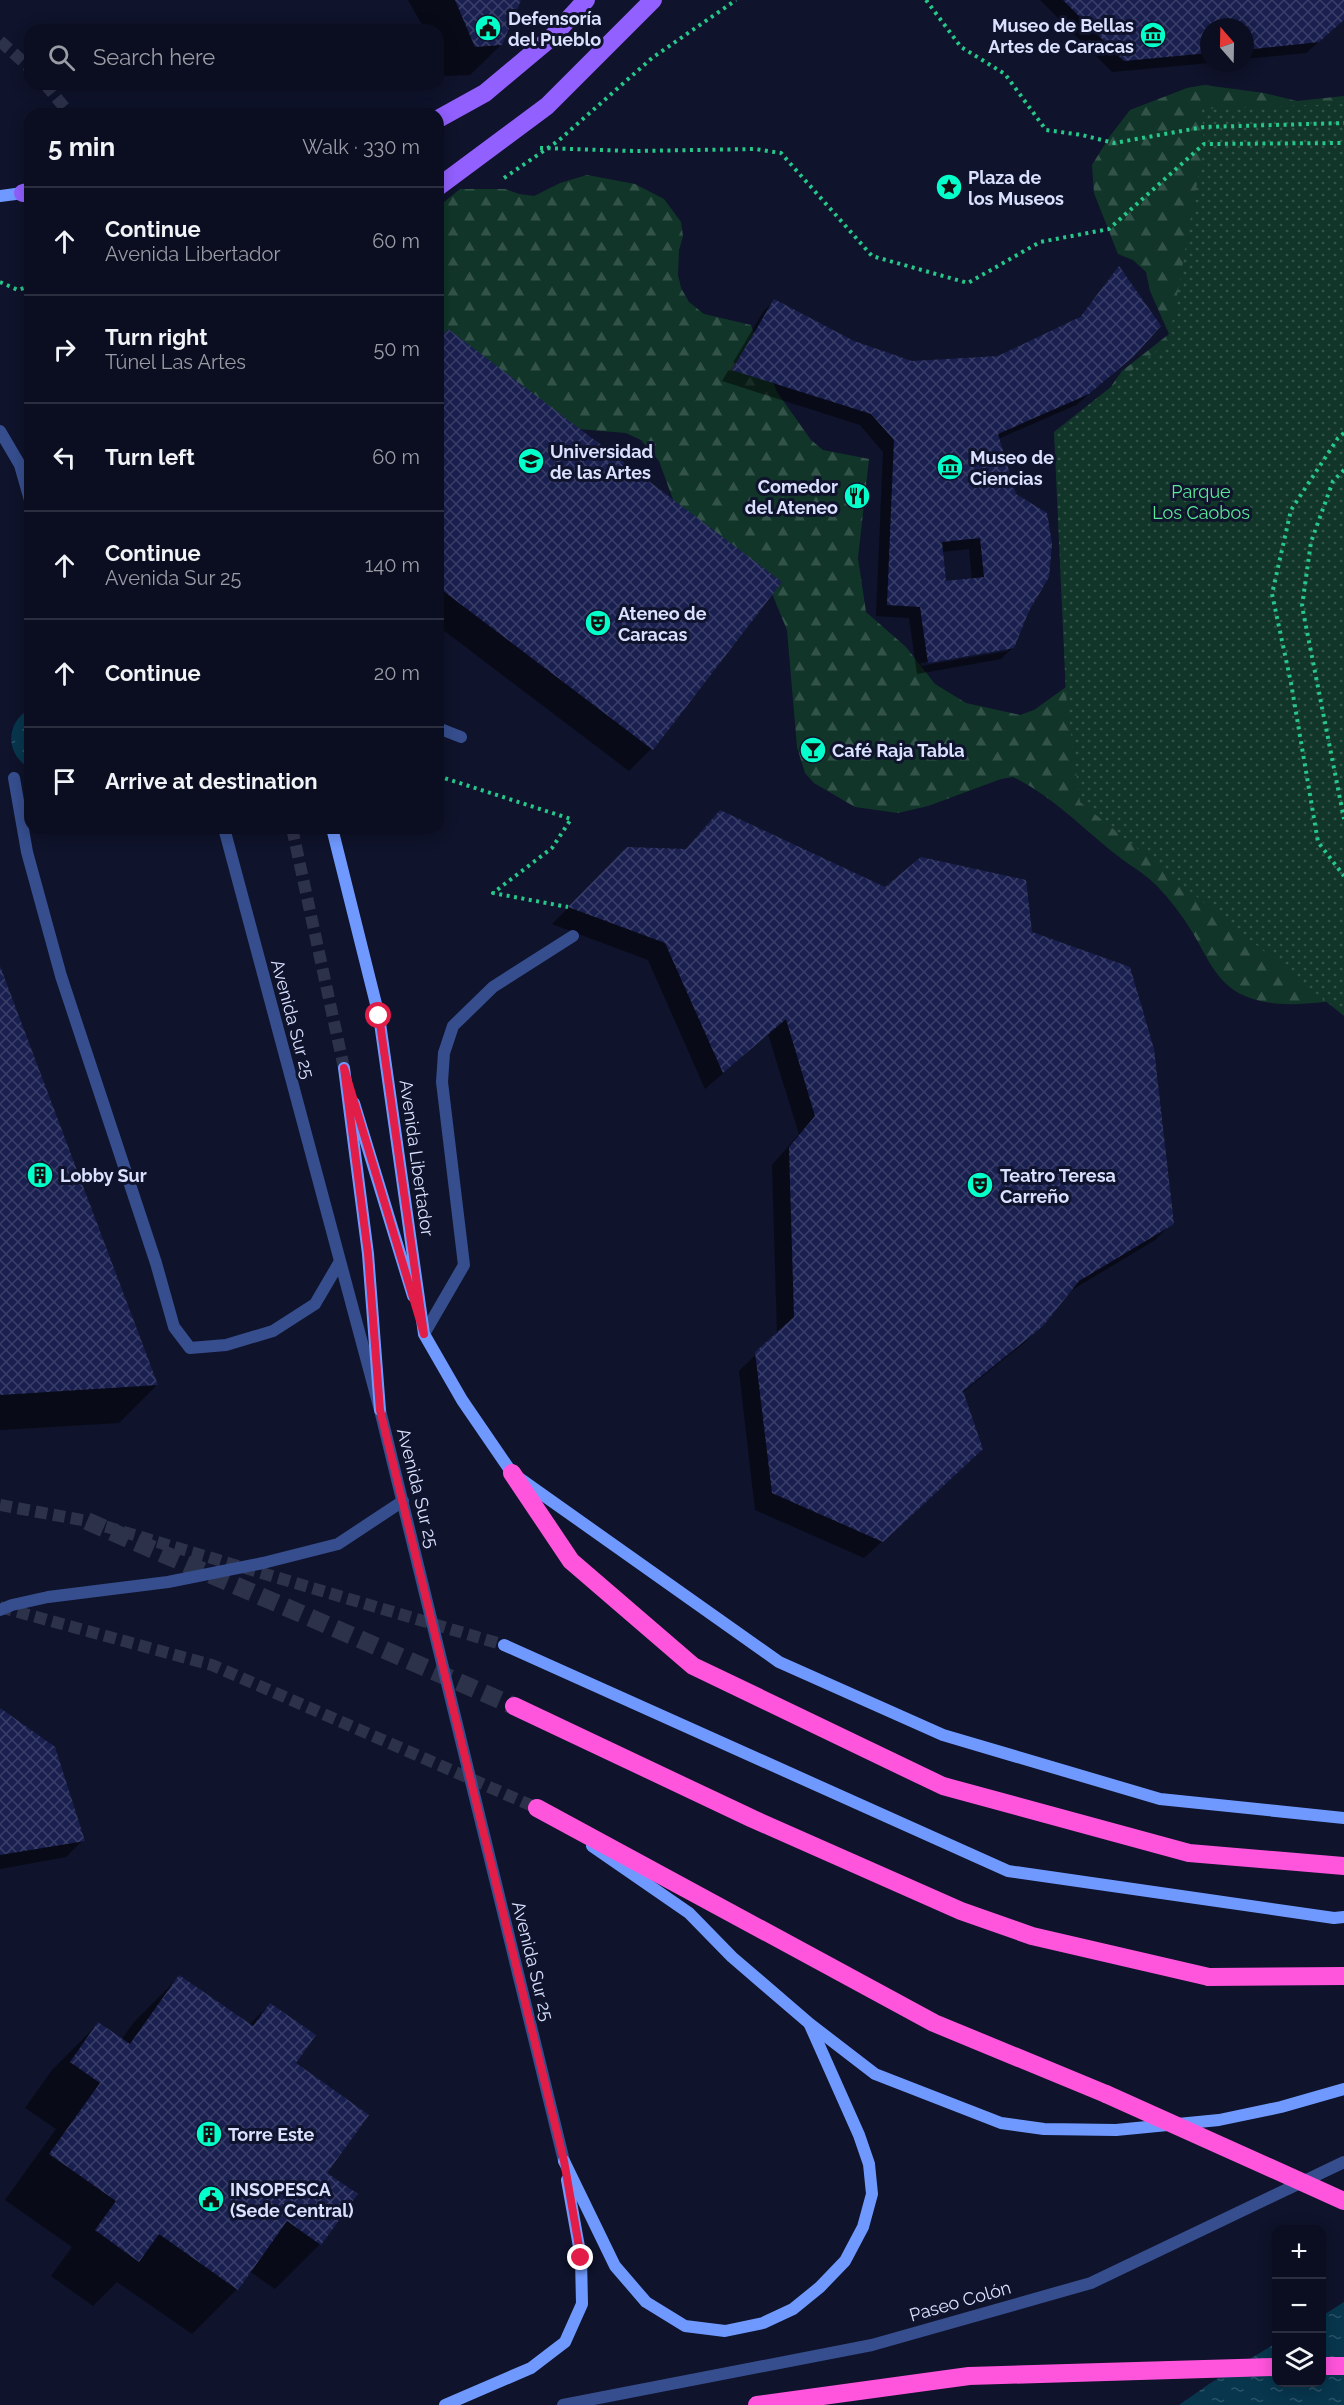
<!DOCTYPE html>
<html lang="en">
<head>
<meta charset="utf-8">
<style>
	:root { --surface:#0b0e20; --page:#141729; --text:#f1f3f6; --muted:#9a9ca5; --line:#2b2e3e }
	body { margin:0; font-family:Raleway,sans-serif; background:var(--page); color:var(--text) }
	.controls { position:absolute; right:18px; bottom:18px; display:grid; overflow:hidden; border-radius:12px; box-shadow:0 3px 15px #0003 }
	.controls button { width:54px; height:54px; display:grid; place-items:center; padding:0; border:0; border-bottom:2px solid var(--line); background:var(--surface); color:var(--text); font:30px sans-serif }
	.compass { position:absolute; left:1200px; top:18px; width:54px; height:54px; border-radius:50%; background:var(--surface); box-shadow:0 3px 15px #0003; rotate:340deg }
	.stop { position:absolute; width:18px; height:18px; margin:-14px; border:4px solid #e11d48; border-radius:50%; background:#fff }
	.stop.end { background:#e11d48; border-color:#fff; box-shadow:0 2px 6px #0008 }
	.list { margin:0; padding:0; list-style:none }
	h2 { display:flex; justify-content:space-between; align-items:center; height:78px; margin:0; padding:0 24px; font-size:26px }
	h2 small { font-size:20px; font-weight:400; color:var(--muted) }
	.list li { display:grid; grid-template-columns:39px 1fr auto; gap:18px; align-items:center; box-sizing:border-box; height:108px; padding:0 24px; border-top:2px solid var(--line) }
	.list b { display:block; font-size:22px; white-space:nowrap }
	.list p { margin:0; font-size:20px; white-space:nowrap; color:var(--muted) }
	.list em { font-size:20px; font-style:normal; color:var(--muted) }
	.icon { flex:none; width:33px; height:33px; fill:none; stroke:currentColor; stroke-width:2; stroke-linecap:round; stroke-linejoin:round }
	.map { position:relative; flex:none; width:1344px; height:2405px; overflow:hidden }
	.search { position:absolute; background:var(--surface); box-shadow:0 3px 15px #0003; left:24px; top:24px; width:420px; height:66px; display:flex; align-items:center; gap:15px; box-sizing:border-box; padding:0 21px; border-radius:18px; color:var(--muted); font-size:22px }
	.panel { position:absolute; background:var(--surface); box-shadow:0 3px 15px #0003; left:24px; top:108px; width:420px; height:726px; border-radius:18px }
	.map>svg:first-child { display:block }
</style>
</head>
<body>
<div class="map">
<svg width="1344" height="2405" viewBox="0 0 1344 2405">
	<defs>
		<pattern id="forest-firs" width="22" height="20" patternUnits="userSpaceOnUse" patternTransform="scale(1.5)"><rect width="22" height="20" fill="#113629"/><path d="M5 1l3.5 6h-7zM16 11l3.5 6h-7z" fill="#335349"/></pattern>
		<pattern id="park-dots" width="8" height="8" patternUnits="userSpaceOnUse" patternTransform="scale(1.5)"><rect width="8" height="8" fill="#113629"/><path d="M2 2h.1M6 6h.1" fill="none" stroke="#335349" stroke-width="1.8" stroke-linecap="round"/></pattern>
		<pattern id="water-ripples" width="26" height="14" patternUnits="userSpaceOnUse" patternTransform="scale(1.5)"><rect width="26" height="14" fill="#07364d"/><path d="M2 4q2-2 4 0t4 0M15 11q2-2 4 0t4 0" fill="none" stroke="#2b5368"/></pattern>
		<pattern id="building-cross-hatch" width="8" height="8" patternUnits="userSpaceOnUse" patternTransform="scale(1.5)"><rect width="8" height="8" fill="#191f4e"/><path d="M0 0l8 8M0 8l8-8" fill="none" stroke="#3a3f69"/></pattern>
	</defs>
	<rect width="100%" height="100%" fill="#0f132b"/>
	<path fill="url(#forest-firs)" d="M1204 85 1264 93 1297 101 1344 96V1008L1335 1001C1305 1004 1274 1008 1245 996 1216 984 1206 954 1191 930 1182 915 1170 900 1158 887 1146 874 1132 867 1118 856 1087 832 1049 793 1013 777L1001 779 928 806 898 813 855 807 814 783 805 773 797 747 787 630 771 591 678 513 659 461 641 440 626 433 578 429 438 349V207L460 189H505L519 194 534 196 560 183 587 175 635 184 664 199 681 222 683 236 679 250 678 275 681 288 689 302 704 314 751 325 777 392 811 440 823 450 869 459 858 558 866 612 906 647 935 684 966 703 1020 715 1034 710 1073 682 1103 422 1112 385 1122 371 1169 334 1150 291 1146 272 1133 260 1118 254 1094 193 1092 165 1110 136 1130 110 1187 88Z"/>
	<polygon fill="url(#park-dots)" points="1344,104 1344,1016 1080,802 1066,695 1054,432 1169,341 1204,144 1202,109"/>
	<g fill="url(#water-ripples)">
		<path d="M30 709V768C5 755 5 722 30 709Z"/>
		<polygon points="1344,2302 1344,2405 1179,2405 1209,2384 1276,2343 1276,2382 1322,2382 1322,2316"/>
	</g>
	<g fill="#0007" fill-rule="evenodd">
		<polygon points="408,0 519,0 501,45 470,75 445,76 438,61 438,30 425,30"/>
		<polygon points="1040,0 1344,0 1344,20 1306,53 1245,59 1245,27 1209,27 1209,63 1112,72"/>
		<path d="M1119 268 1120 368 1076 405 998 439 1015 495 1028 610 1013 647 1001 659 917 674 909 618 876 616 883 452 860 425 722 381 763 312 774 301 853 342 912 362 998 358 1076 321ZM969 549 972 580 944 583 942 552ZM1008 647V651L921 666V663Z"/>
		<polygon points="448,331 780,582 651,749 629,771 438,626 438,341"/>
		<polygon points="628,849 885,889 1031,933 1172,1223 1155,1240 1067,1293 1042,1325 1024,1343 962,1393 964,1466 864,1558 755,1510 739,1371 777,1334 772,1165 799,1134 768,1034 705,1089 648,960 552,924"/>
		<polygon points="0,970 157,1385 119,1423 0,1430"/>
		<polygon points="0,1710 83,1840 66,1857 0,1869"/>
		<polygon points="179,1977 249,2025 270,2004 294,2063 325,2173 320,2244 275,2289 249,2271 237,2289 192,2334 117,2282 93,2306 51,2276 72,2247 5,2200 56,2129 25,2108 52,2070 98,2024 121,2040 134,2022"/>
	</g>
	<g fill="url(#building-cross-hatch)" fill-rule="evenodd">
		<polygon points="455,0 521,0 502,45 475,47"/>
		<polygon points="1063,0 1344,0 1344,20 1319,42 1245,50 1245,27 1209,27 1209,53 1124,61"/>
		<path d="M1119 266 1161 326 1133 357 1089 394 998 434 1016 494 1047 513 1052 544 1049 577 1029 611 1014 648 928 663 920 607 887 605 894 440 871 414 732 370 774 299 854 341 912 361 998 356 1080 317ZM980 538 984 577 946 581 942 542Z"/>
		<polygon points="448,329 782,582 653,750 438,587 438,341"/>
		<polygon points="720,810 885,887 921,857 1026,880 1032,932 1130,967 1154,1049 1174,1224 1079,1281 1043,1326 963,1391 983,1449 883,1542 772,1493 755,1352 794,1317 789,1147 815,1116 786,1019 723,1073 665,943 568,907 627,847 686,849"/>
		<polygon points="0,966 158,1385 0,1395"/>
		<polygon points="0,1708 55,1747 85,1841 0,1855"/>
		<polygon points="179,1975 253,2026 270,2003 316,2035 296,2063 369,2115 327,2173 358,2194 321,2245 287,2221 238,2290 159,2234 139,2262 95,2230 116,2201 49,2154 100,2083 70,2062 98,2022 130,2044"/>
	</g>
	<g fill="none" stroke-linecap="round" stroke-linejoin="round">
		<g stroke="#2d324b" stroke-width="12" stroke-dasharray="12 6" stroke-linecap="butt">
			<polyline points="0,41 30,68"/>
			<polyline points="45,84 70,114"/>
			<polyline points="292,828 344,1068"/>
			<polyline points="0,1505 87,1521 504,1645"/>
			<polyline points="0,1607 212,1665 537,1808"/>
		</g>
		<polyline stroke="#2d324b" stroke-width="18" stroke-dasharray="18 9" stroke-linecap="butt" points="87,1521 514,1706"/>
		<g stroke="#27c68a" stroke-width="4" stroke-dasharray="3 4.5" stroke-linecap="butt">
			<polyline points="926,0 961,47 1005,74 1046,130 1082,135 1114,143 1204,127 1344,123"/>
			<polyline points="540,148 634,151 755,149 781,153 872,256 968,283 1040,242 1109,229 1204,144 1344,143"/>
			<polyline points="504,178 558,141 652,58 736,0"/>
			<polyline points="0,282 18,290 30,286"/>
			<polyline points="1344,433 1338,438 1291,510 1272,594 1291,683 1318,842 1344,876"/>
			<polyline points="1344,470 1333,481 1311,542 1302,606 1344,819"/>
			<polyline points="438,588 444,592"/>
			<polyline points="438,776 571,819 552,848 493,893 568,907"/>
		</g>
		<g stroke="#364e8e" stroke-width="12">
			<polyline points="0,431 20,465 30,500"/>
			<polyline points="438,728 461,737"/>
			<polyline points="14,778 27,852 61,976 156,1263 174,1327 190,1348 226,1345 273,1331 315,1304 339,1263"/>
			<polyline points="424,1334 464,1265 442,1082 444,1053 453,1026 493,987 573,936"/>
			<polyline points="0,1610 12,1605 48,1597 168,1582 263,1563 338,1544 403,1501"/>
		</g>
		<g stroke="#364e8e" stroke-width="12">
			<polyline points="224,828 380,1410 564,2161"/>
			<polyline points="563,2405 872,2345 1091,2283 1344,2162"/>
		</g>
		<g stroke="#7099ff" stroke-width="12">
			<polyline points="0,196 23,193"/>
			<polyline points="332,828 379,1016 424,1334 462,1400 512,1473 779,1662 943,1735 1160,1799 1344,1818"/>
			<polyline points="344,1068 368,1254 380,1410"/>
			<polyline points="354,1103 413,1296"/>
			<polyline points="504,1645 1008,1871 1334,1918 1344,1917"/>
			<polyline points="592,1846 689,1913 732,1957 810,2024 875,2074 1001,2123 1044,2129 1116,2130 1219,2120 1281,2107 1344,2089"/>
			<polyline points="564,2161 615,2266 646,2302 685,2326 725,2331 763,2323 793,2309 820,2287 845,2261 863,2227 872,2194 869,2164 859,2135 810,2025"/>
			<polyline points="445,2405 531,2368 565,2342 582,2304 581,2258 567,2180"/>
		</g>
		<g stroke="#9260ff" stroke-width="18">
			<polyline points="438,119 485,93 553,36 586,0"/>
			<polyline points="438,187 547,106 653,0"/>
			<polyline points="23,193 30,192"/>
		</g>
		<g stroke="#ff54dc" stroke-width="18">
			<polyline points="512,1473 571,1561 693,1666 943,1786 1189,1853 1344,1866"/>
			<polyline points="514,1706 753,1819 961,1911 1032,1936 1209,1977"/>
			<polyline points="537,1808 934,2023 1106,2094"/>
			<polyline points="1322,2366 1344,2366"/>
			<polyline points="757,2405 969,2376 1276,2367"/>
		</g>
		<g stroke="#ff54dc" stroke-width="18">
			<polyline points="1209,1977 1344,1976"/>
			<polyline points="1106,2094 1344,2201"/>
		</g>
	</g>
	<g fill="none" stroke-linecap="round" stroke-linejoin="round">
		<polyline stroke="#e11d48" stroke-width="8" points="379,1016 424,1334 344,1068 368,1254 380,1410 564,2161 581,2258"/>
	</g>
	<defs>
		<symbol id="civic-disc" viewBox="-11 -11 22 22"><circle r="9.5" fill="#05ffca" stroke="#0f132b"/><path d="M-.6-6.5H3V-4.5H.6V-3L4-1V1h2V6H-6V1h2V-1L-.6-3ZM-1.2 2.5V6h2.4V2.5Z" fill="#111"/></symbol>
		<symbol id="museum-disc" viewBox="-11 -11 22 22"><circle r="9.5" fill="#05ffca" stroke="#0f132b"/><path d="M0-6L6-3V-2H-6V-3ZM-5-1h2V3h-2ZM-1-1h2V3h-2ZM3-1h2V3H3ZM-6 4H6V6H-6Z" fill="#111"/></symbol>
		<symbol id="sight-disc" viewBox="-11 -11 22 22"><circle r="9.5" fill="#05ffca" stroke="#0f132b"/><path d="M0-6L1.8-2.2L6-1.7L2.9 1.2L3.7 5.4L0 3.3L-3.7 5.4L-2.9 1.2L-6-1.7L-1.8-2.2Z" fill="#111"/></symbol>
		<symbol id="university-disc" viewBox="-11 -11 22 22"><circle r="9.5" fill="#05ffca" stroke="#0f132b"/><path d="M0-5L7-2L0 1L-7-2ZM-4 1L0 2.5L4 1V4Q0 6-4 4Z" fill="#111"/></symbol>
		<symbol id="restaurant-disc" viewBox="-11 -11 22 22"><circle r="9.5" fill="#05ffca" stroke="#0f132b"/><path d="M-5-6h1v4h1v-4h1v4h1v-4h1v5L-1.5 .5V6h-2V.5L-5-1ZM5-6V6H3V1.5H1.5Q1.5-4 5-6Z" fill="#111"/></symbol>
		<symbol id="theatre-disc" viewBox="-11 -11 22 22"><circle r="9.5" fill="#05ffca" stroke="#0f132b"/><path d="M-5-5.5Q0-4 5-5.5V0Q5 5 0 6Q-5 5-5 0ZM-3.3-2.5H-1v1.5H-3.3ZM1-2.5H3.3v1.5H1ZM-2.8 1Q0 5.5 2.8 1Z" fill="#111"/></symbol>
		<symbol id="bar-disc" viewBox="-11 -11 22 22"><circle r="9.5" fill="#05ffca" stroke="#0f132b"/><path d="M-6-5H6L.8 .8V4.5H3.5V6h-7V4.5H-.8V.8Z" fill="#111"/></symbol>
		<symbol id="building-disc" viewBox="-11 -11 22 22"><circle r="9.5" fill="#05ffca" stroke="#0f132b"/><path d="M-4-6H4V6H1V3H-1V6H-4ZM-2.5-4.3h1.7v1.8h-1.7ZM.8-4.3h1.7v1.8H.8ZM-2.5-1h1.7V.8h-1.7ZM.8-1h1.7V.8H.8Z" fill="#111"/></symbol>
	</defs>
	<g fill-rule="evenodd">
		<use href="#civic-disc" x="473" y="13" width="30" height="30"/>
		<use href="#museum-disc" x="1138" y="20" width="30" height="30"/>
		<use href="#sight-disc" x="934" y="172" width="30" height="30"/>
		<use href="#university-disc" x="516" y="446" width="30" height="30"/>
		<use href="#museum-disc" x="935" y="452" width="30" height="30"/>
		<use href="#restaurant-disc" x="842" y="481" width="30" height="30"/>
		<use href="#theatre-disc" x="583" y="608" width="30" height="30"/>
		<use href="#bar-disc" x="798" y="735" width="30" height="30"/>
		<use href="#building-disc" x="25" y="1160" width="30" height="30"/>
		<use href="#theatre-disc" x="965" y="1170" width="30" height="30"/>
		<use href="#building-disc" x="194" y="2119" width="30" height="30"/>
		<use href="#civic-disc" x="196" y="2184" width="30" height="30"/>
	</g>
	<g text-anchor="middle" dominant-baseline="central" stroke-width="6" stroke-linejoin="round" paint-order="stroke">
		<g font-size="18" font-weight="bold" fill="#d9e1ff" stroke="#0f132b" text-anchor="start">
			<text x="508" y="18">Defensoría<tspan x="508" dy="21">del Pueblo</tspan></text>
			<text x="1134" y="25" text-anchor="end">Museo de Bellas<tspan x="1134" dy="21">Artes de Caracas</tspan></text>
			<text x="968" y="177">Plaza de<tspan x="968" dy="21">los Museos</tspan></text>
			<text x="550" y="451">Universidad<tspan x="550" dy="21">de las Artes</tspan></text>
			<text x="970" y="457">Museo de<tspan x="970" dy="21">Ciencias</tspan></text>
			<text x="838" y="486" text-anchor="end">Comedor<tspan x="838" dy="21">del Ateneo</tspan></text>
			<text x="618" y="613">Ateneo de<tspan x="618" dy="21">Caracas</tspan></text>
			<text x="832" y="750">Café Raja Tabla</text>
			<text x="60" y="1175">Lobby Sur</text>
			<text x="1000" y="1175">Teatro Teresa<tspan x="1000" dy="21">Carreño</tspan></text>
			<text x="228" y="2134">Torre Este</text>
			<text x="230" y="2189">INSOPESCA<tspan x="230" dy="21">(Sede Central)</tspan></text>
		</g>
		<g font-size="18" fill="#5be999" stroke="#0f132b">
			<text x="1201" y="491">Parque<tspan x="1201" dy="21">Los Caobos</tspan></text>
		</g>
		<g font-size="18" fill="#d9e1ff" stroke="#0f132b">
			<text transform="translate(293 1019) rotate(75)">Avenida Sur 25</text>
			<text transform="translate(417 1158) rotate(82)">Avenida Libertador</text>
			<text transform="translate(418 1488) rotate(76)">Avenida Sur 25</text>
			<text transform="translate(533 1961) rotate(76)">Avenida Sur 25</text>
			<text transform="translate(960 2301) rotate(-16)">Paseo Colón</text>
		</g>
	</g>
</svg>
<div class="controls">
<button>+</button>
<button>−</button>
<button><svg class="icon" aria-label="layers" viewBox="0 0 24 24"><path d="M12 4l9 5-9 5-9-5zM3 14l9 5 9-5"/></svg></button>
</div>
<svg class="compass" viewBox="-18 -18 36 36"><path d="M0-13l5 13h-10z" fill="#e53935"/><path d="M0 13l5-13h-10z" fill="#9a9ca5"/></svg>
<div class="stop" style="left:379px;top:1016px"></div>
<div class="stop end" style="left:581px;top:2258px"></div>
<div class="search"><svg class="icon" aria-label="search" viewBox="0 0 24 24"><circle cx="10" cy="10" r="6"/><path d="M15 15l6 6"/></svg>Search here</div>
<section class="panel">
<h2>5 min<small>Walk · 330 m</small></h2>
<ul class="list">
<li><svg class="icon" aria-label="ahead" viewBox="0 0 24 24"><path d="M12 20V5M6 11l6-6 6 6"/></svg><div><b>Continue</b><p>Avenida Libertador</p></div><em>60 m</em></li>
<li><svg class="icon" aria-label="right" viewBox="0 0 24 24"><path d="M7 20v-9h11M14 6l5 5-5 5"/></svg><div><b>Turn right</b><p>Túnel Las Artes</p></div><em>50 m</em></li>
<li><svg class="icon" aria-label="left" viewBox="0 0 24 24"><path d="M17 20v-9H6M10 6l-5 5 5 5"/></svg><div><b>Turn left</b></div><em>60 m</em></li>
<li><svg class="icon" aria-label="ahead" viewBox="0 0 24 24"><path d="M12 20V5M6 11l6-6 6 6"/></svg><div><b>Continue</b><p>Avenida Sur 25</p></div><em>140 m</em></li>
<li><svg class="icon" aria-label="ahead" viewBox="0 0 24 24"><path d="M12 20V5M6 11l6-6 6 6"/></svg><div><b>Continue</b></div><em>20 m</em></li>
<li><svg class="icon" aria-label="arrive" viewBox="0 0 24 24"><path d="M6 21V4h12l-3 4 3 4H6"/></svg><div><b>Arrive at destination</b></div></li>
</ul>
</section>
</div>
</body>
</html>
